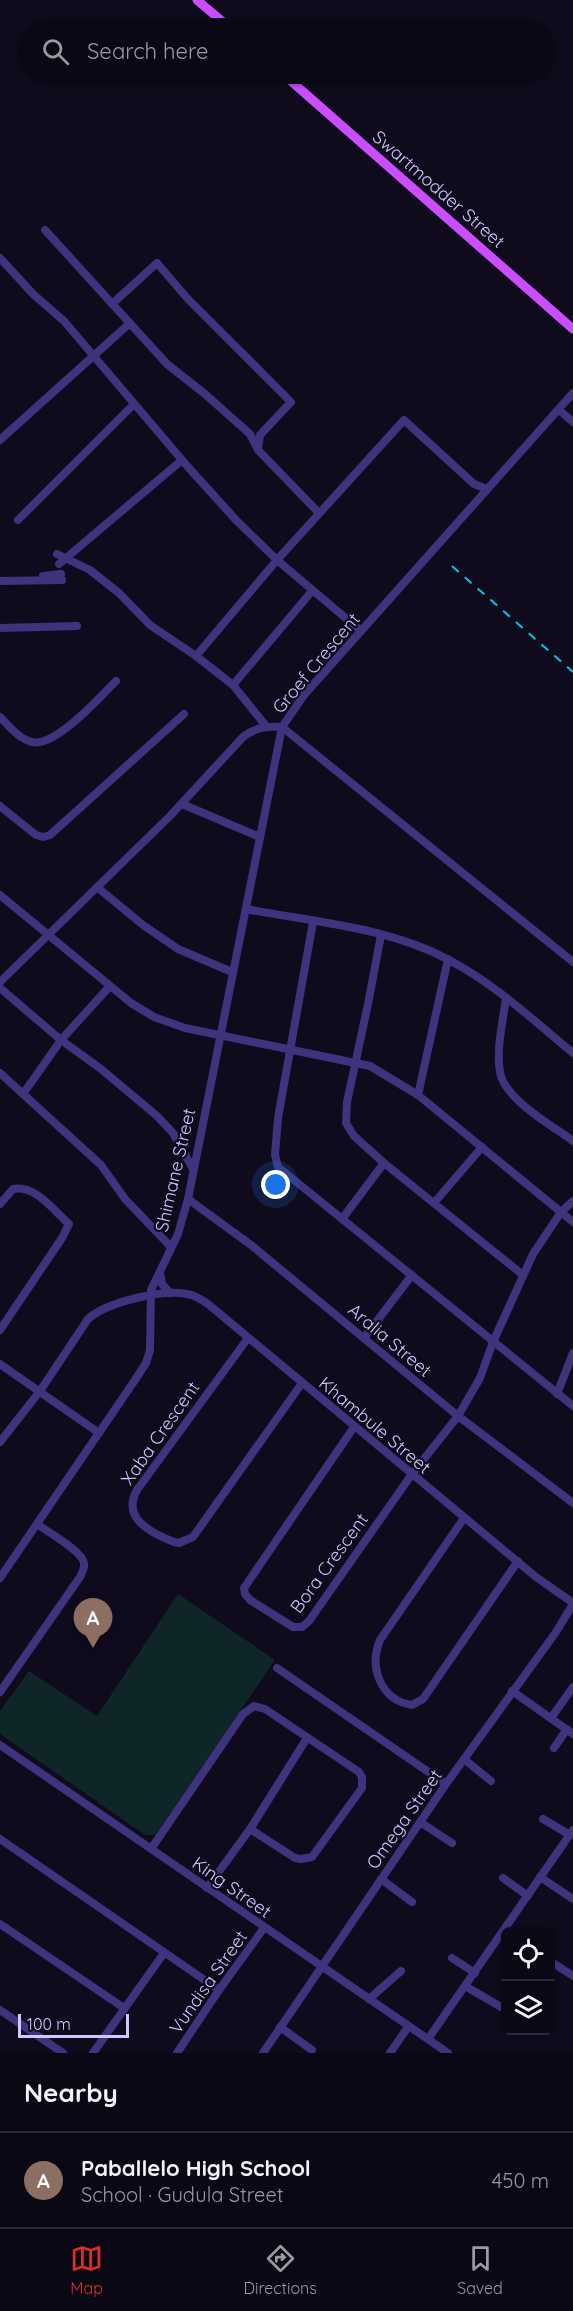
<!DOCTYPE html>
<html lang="en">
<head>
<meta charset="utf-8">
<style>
	:root { --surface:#0b0816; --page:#14111f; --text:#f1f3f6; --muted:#9a9aa1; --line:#2b2935; --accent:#d93025 }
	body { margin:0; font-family:Quicksand,sans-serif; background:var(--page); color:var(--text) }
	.controls { position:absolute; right:18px; bottom:18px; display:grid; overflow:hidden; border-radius:9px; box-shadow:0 2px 4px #0004 }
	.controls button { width:54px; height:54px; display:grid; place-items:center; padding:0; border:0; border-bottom:2px solid var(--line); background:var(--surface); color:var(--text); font:30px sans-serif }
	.scale { position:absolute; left:18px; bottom:15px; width:111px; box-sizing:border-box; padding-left:6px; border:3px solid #d1c6ff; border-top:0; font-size:16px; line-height:21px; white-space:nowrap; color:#d1c6ff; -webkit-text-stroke:4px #0f0b1d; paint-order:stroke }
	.you { position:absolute; left:276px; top:1185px; width:21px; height:21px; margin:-15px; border:4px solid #fff; border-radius:50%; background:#1a73e8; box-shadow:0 0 0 9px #1a73e833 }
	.badge { display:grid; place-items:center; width:39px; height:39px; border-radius:50%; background:var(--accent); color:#fff; font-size:20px; font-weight:700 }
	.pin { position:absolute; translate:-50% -50px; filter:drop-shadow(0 2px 3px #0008) }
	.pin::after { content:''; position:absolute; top:32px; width:21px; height:18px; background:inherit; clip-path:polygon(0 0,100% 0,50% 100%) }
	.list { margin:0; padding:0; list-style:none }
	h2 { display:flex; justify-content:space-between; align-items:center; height:78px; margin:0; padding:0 24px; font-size:26px }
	h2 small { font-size:20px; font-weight:400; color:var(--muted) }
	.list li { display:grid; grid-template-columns:39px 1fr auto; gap:18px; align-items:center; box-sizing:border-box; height:96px; padding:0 24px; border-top:2px solid var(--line) }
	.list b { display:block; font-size:22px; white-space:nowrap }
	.list p { margin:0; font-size:20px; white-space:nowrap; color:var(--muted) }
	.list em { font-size:20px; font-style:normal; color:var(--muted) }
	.icon { flex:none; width:33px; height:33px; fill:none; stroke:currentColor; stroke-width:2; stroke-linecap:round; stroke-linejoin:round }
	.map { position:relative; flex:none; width:573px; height:2053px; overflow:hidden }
	.search { position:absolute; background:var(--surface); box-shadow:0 2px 4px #0004; left:18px; right:18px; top:18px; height:66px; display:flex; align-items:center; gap:15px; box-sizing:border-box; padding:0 21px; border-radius:33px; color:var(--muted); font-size:22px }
	.sheet { height:174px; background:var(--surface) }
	nav { display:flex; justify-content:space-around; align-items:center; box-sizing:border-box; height:84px; border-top:2px solid var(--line); background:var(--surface); font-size:16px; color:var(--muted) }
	nav a { display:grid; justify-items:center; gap:3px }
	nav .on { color:var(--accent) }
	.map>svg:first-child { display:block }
</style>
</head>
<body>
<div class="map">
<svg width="573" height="2053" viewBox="0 0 573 2053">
	<rect width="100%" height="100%" fill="#0f0b1d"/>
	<polygon fill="#0e2627" points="178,1594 275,1660 155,1835 145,1835 0,1734 0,1711 29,1671 97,1716"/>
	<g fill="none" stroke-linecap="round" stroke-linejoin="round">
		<g stroke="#3d347d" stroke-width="8">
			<polyline points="45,230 167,364 205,394 250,434 258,450 319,513"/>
			<polyline points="0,258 33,294 64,321 188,467 236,520 277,560 361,631"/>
			<polyline points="112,304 157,263 187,298 291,402 260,435 258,449"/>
			<polyline points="573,393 304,695 282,727 573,962"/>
			<polyline points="559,410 573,422"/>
			<polyline points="0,440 130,323"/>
			<polyline points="18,520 134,404"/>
			<polyline points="57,554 90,570 119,593 150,625 196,656 233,685 266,726"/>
			<polyline points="59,564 182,460"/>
			<polyline points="43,576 61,574"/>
			<polyline points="0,581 62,580"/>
			<polyline points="0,628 77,626"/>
			<polyline points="196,656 277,560 404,420 474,484 487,489"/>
			<polyline points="233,685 312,591"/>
			<path d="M0 717C9 726 19 739 32 742 55 748 101 696 116 681"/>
			<polyline points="182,804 260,837"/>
			<polyline points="0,806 36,835 43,837 50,835 184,714"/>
			<polyline points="97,887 143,925 178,949 232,972"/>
			<polyline points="0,895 131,1003 154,1017 185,1028 370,1066 418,1095 573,1222"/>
			<path d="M246 909C313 922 388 927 449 960 495 984 533 1020 573 1053"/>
			<polyline points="313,922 278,1118 275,1155 278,1167 573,1406"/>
			<polyline points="381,935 368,1004 347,1102 346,1123 354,1136 384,1163 523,1275"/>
			<path d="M0 982 170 816 243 737C256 727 267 726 282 727L188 1199 178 1234 151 1290 150 1350 146 1363 135 1380 0 1578"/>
			<polyline points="0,988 61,1040 101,1069 157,1116 173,1133 193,1169"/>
			<path d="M506 998C503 1021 496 1049 500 1072 504 1099 553 1126 573 1141"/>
			<polyline points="0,1073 101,1165 125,1199 171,1247"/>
			<polyline points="23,1094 61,1040 110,986"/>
			<polyline points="418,1095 448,959"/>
			<polyline points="188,1199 251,1245 458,1416 573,1503"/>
			<polyline points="434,1203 482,1147"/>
			<path d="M0 1204 13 1189C35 1184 54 1211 69 1224L62 1238 0 1330"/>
			<polyline points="342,1219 384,1163"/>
			<polyline points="160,1273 162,1284 170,1293"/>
			<path d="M248 1338 137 1490C121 1518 151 1533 174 1542L179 1543 193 1537 302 1383"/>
			<polyline points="364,1338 412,1275"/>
			<polyline points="0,1364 99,1433"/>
			<polyline points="557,1394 573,1353"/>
			<polyline points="354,1427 244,1588 245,1594 250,1600 293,1627 302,1627 309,1621 412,1474 458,1416 480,1378 493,1342 533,1254 561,1212 573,1201"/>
			<path d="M0 1442 40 1391 88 1319C107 1302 162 1289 187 1294 195 1295 202 1300 208 1304L536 1577 573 1603"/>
			<path d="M464 1518 380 1640C369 1667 380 1700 412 1705L423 1699 518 1561"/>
			<polyline points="277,1668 446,1784"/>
			<polyline points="512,1691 573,1734"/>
			<path d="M0 1692 80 1577C82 1573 85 1568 84 1563 82 1551 48 1532 37 1524"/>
			<polyline points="551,1718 573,1687"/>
			<polyline points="0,1745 448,2053"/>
			<polyline points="554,1748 567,1729"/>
			<polyline points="464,1759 491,1781"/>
			<polyline points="543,1819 570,1835"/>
			<polyline points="420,1822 452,1843"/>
			<polyline points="0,1839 219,1990"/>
			<polyline points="151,1849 243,1714 254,1706 265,1709 359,1772 362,1777 362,1788 312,1857 301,1859 295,1858 250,1829"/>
			<polyline points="540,1877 573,1899"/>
			<polyline points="503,1878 528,1896"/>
			<polyline points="381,1879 412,1902"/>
			<polyline points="207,1888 250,1829 307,1738"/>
			<polyline points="0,1924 124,2008"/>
			<polyline points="452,1958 475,1973"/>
			<polyline points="550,1961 573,1976"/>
			<polyline points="465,1986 501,2007"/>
			<polyline points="369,1999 401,1971"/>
			<polyline points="0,2010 63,2053"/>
			<polyline points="280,2027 312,2050"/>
			<polyline points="428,2039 573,1830"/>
			<polyline points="93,2053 164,1953"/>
			<polyline points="177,2053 219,1990 264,1928"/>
			<polyline points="263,2053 446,1784 556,1632 573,1604"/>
			<polyline points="390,2053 408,2027"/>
		</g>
		<g stroke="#ca4dff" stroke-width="9">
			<polyline points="197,0 230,28"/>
			<polyline points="283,74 573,329"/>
		</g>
		<polyline stroke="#00c7f1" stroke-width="2" stroke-dasharray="9 8" stroke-linecap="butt" points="452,566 573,672"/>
	</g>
	<g text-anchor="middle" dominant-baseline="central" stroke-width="4.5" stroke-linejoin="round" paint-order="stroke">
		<g font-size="18" fill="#d1c6ff" stroke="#0f0b1d">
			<text transform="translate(439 189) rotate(41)">Swartmodder Street</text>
			<text transform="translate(316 663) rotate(-50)">Groef Crescent</text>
			<text transform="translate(175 1170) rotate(-77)">Shimane Street</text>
			<text transform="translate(390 1340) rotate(40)">Aralia Street</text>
			<text transform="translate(375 1425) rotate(40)">Khambule Street</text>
			<text transform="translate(160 1433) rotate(-55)">Xaba Crescent</text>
			<text transform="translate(329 1563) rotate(-54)">Bora Crescent</text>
			<text transform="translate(404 1819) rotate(-55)">Omega Street</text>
			<text transform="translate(232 1887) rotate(35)">King Street</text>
			<text transform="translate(208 1982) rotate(-55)">Vundisa Street</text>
		</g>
	</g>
</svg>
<div class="controls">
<button><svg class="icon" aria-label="locate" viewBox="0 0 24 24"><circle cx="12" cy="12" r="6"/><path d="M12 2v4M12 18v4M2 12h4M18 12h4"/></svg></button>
<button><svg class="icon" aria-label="layers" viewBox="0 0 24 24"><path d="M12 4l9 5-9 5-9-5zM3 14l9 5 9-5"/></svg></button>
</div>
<div class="scale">100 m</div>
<div class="you"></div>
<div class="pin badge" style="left:93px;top:1648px;background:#8d6e63">A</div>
<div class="search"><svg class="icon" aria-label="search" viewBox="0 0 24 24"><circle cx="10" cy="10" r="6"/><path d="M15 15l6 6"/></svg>Search here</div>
</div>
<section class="sheet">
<h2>Nearby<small></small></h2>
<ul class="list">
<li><span class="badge" style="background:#8d6e63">A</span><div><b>Paballelo High School</b><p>School · Gudula Street</p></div><em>450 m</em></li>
</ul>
</section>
<nav>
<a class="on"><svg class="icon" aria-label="map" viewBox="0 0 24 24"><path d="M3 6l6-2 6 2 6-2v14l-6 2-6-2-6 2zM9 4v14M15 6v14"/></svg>Map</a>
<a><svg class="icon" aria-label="directions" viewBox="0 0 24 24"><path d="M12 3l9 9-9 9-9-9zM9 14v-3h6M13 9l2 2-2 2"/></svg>Directions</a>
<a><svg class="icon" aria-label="saved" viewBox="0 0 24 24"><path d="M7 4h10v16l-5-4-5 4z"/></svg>Saved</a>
</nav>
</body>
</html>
